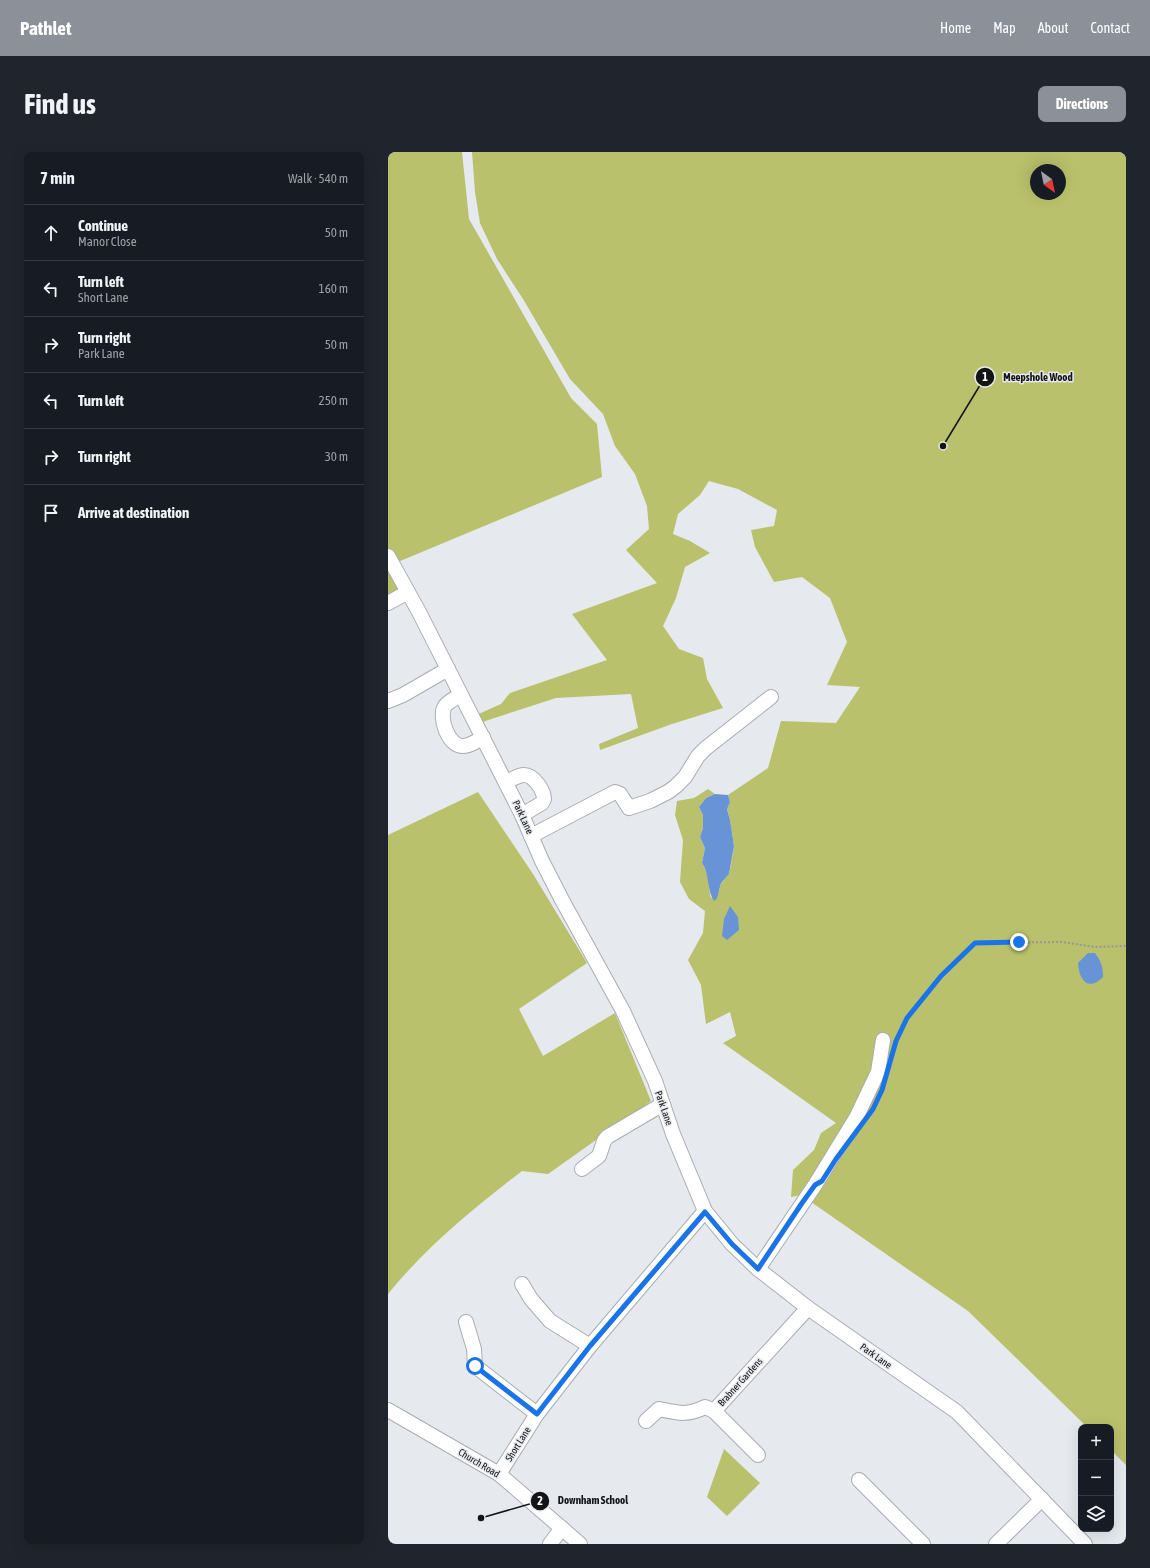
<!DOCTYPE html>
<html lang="en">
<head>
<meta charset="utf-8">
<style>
	:root { --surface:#171b24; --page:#20242c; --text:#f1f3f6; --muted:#9ea1a6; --line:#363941; --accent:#8c9099 }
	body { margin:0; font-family:"Asap Condensed",sans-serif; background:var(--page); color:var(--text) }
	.controls { position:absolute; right:12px; bottom:12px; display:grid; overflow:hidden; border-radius:8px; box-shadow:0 4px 16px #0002 }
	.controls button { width:36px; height:36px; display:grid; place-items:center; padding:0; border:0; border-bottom:1px solid var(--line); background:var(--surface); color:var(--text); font:20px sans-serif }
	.compass { position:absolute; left:642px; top:12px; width:36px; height:36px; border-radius:50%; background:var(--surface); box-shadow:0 4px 16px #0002; rotate:147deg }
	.stop { position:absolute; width:12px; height:12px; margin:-9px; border:3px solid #1a73e8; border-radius:50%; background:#fff }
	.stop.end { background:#1a73e8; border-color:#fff; box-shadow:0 1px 4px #0008 }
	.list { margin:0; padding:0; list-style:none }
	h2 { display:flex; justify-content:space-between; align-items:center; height:52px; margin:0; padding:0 16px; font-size:17px }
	h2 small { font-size:13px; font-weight:400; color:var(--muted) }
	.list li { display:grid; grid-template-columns:26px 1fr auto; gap:12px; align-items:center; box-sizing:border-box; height:56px; padding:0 16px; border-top:1px solid var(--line) }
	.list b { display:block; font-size:15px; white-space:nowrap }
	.list p { margin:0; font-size:13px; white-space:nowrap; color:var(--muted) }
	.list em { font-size:13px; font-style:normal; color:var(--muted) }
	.icon { flex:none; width:22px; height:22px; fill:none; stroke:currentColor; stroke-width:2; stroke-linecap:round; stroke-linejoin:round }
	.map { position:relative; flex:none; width:738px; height:1392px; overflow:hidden; border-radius:8px }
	header { display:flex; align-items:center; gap:24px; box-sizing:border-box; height:56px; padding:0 20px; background:var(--accent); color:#fff }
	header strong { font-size:19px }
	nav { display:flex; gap:22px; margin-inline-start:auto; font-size:14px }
	.intro { display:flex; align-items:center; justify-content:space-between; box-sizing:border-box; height:96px; padding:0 24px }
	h1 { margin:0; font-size:28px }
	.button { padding:10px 18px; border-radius:8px; background:var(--accent); color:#fff; font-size:14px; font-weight:700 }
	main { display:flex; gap:24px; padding:0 24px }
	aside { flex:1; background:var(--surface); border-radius:8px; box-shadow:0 4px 16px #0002 }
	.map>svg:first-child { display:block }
</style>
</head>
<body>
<header>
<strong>Pathlet</strong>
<nav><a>Home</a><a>Map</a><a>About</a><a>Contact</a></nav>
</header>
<div class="intro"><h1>Find us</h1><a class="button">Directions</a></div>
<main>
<aside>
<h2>7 min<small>Walk · 540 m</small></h2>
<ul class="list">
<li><svg class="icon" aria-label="ahead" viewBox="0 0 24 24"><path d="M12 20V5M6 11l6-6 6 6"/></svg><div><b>Continue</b><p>Manor Close</p></div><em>50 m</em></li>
<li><svg class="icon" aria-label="left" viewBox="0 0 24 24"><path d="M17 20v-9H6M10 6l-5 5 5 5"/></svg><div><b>Turn left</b><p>Short Lane</p></div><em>160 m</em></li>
<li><svg class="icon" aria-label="right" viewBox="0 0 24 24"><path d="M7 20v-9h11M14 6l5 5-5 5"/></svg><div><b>Turn right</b><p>Park Lane</p></div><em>50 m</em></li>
<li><svg class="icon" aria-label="left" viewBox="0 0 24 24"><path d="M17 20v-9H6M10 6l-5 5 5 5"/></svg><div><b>Turn left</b></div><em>250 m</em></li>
<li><svg class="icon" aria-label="right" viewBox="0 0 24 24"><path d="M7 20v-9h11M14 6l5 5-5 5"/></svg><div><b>Turn right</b></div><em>30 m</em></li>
<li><svg class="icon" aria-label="arrive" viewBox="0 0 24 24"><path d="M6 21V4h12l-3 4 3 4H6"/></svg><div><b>Arrive at destination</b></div></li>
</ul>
</aside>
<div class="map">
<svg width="738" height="1392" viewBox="0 0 738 1392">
	<rect width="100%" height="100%" fill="#e6e9ed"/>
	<g fill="#b9c16c" fill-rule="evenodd">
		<polygon points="0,0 74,0 81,67 183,246 209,272 214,325 5,412 20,440 0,444"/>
		<path d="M84 0H738V1313L723 1298V1275H699L580 1159 413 1043 403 1045 405 1018 426 998 433 981 448 971 335 891 348 884 342 860 318 872 313 833 300 808 315 781 317 759 301 747 292 730 295 688 287 663 289 649 306 646 320 637 327 642 318 646 311 655 315 663V676L312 685 317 696 314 711C321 721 320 734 323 746L331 739 333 731 341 722 343 713 346 694 342 668 339 656 342 650 340 643 380 616 393 569 448 571 472 535 439 533 459 490 442 446 414 425 386 430 367 395 363 378 386 374 389 358 350 337 321 329 312 343 290 362 285 382 302 389 322 401 297 415 288 446 275 474 291 497 315 506 319 527 335 556 284 572 212 598 211 592 250 576 243 542 168 546 88 572 84 565 113 552 122 541 219 508 184 462 269 431 238 398 261 377 259 354 247 322 227 294 215 262 182 227 135 147 109 107 92 71 87 40ZM648 18H672V42H648Z"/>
		<path d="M90 640 145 722 199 811 131 857 155 904 227 861 263 949 160 1022 134 1019C86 1056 38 1095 0 1142V683Z"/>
		<polygon points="336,1297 372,1331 339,1364 319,1345"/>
	</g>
	<g fill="#6893d6">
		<path d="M327 642 340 643 342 650 339 657 342 668 346 694 341 722 333 731 329 746 326 749C318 737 322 722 314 711L317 696 312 685 315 676V663L311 655 318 646Z"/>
		<polygon points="342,754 350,765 351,778 339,788 334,784 336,767"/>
		<path d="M700 801H707C713 809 715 815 715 825 700 840 691 828 690 811Z"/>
	</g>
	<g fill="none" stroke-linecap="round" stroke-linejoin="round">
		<defs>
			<g id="minor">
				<polyline points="0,404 31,460 134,663 154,709 174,748 235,859 267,929 285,982 317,1059 344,1092 370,1117 420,1156 569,1260 697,1392"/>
				<polyline points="0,451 20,440"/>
				<path d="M72 543C68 546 61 549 57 554 50 564 60 595 75 594 82 594 89 589 95 585"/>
				<polyline points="0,549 15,543 60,517"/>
				<path d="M118 630C123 628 130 623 136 623 146 623 156 639 156 647L154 651 134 663"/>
				<polyline points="143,684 227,640 232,642 241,656 262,649 280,640 288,634 297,625 310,604 318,596 383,545"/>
				<polyline points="194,1017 211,1004 216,989 219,985 275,952"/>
				<polyline points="370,1117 427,1033 468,966 490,920 495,888"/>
				<polyline points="134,1132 143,1147 162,1169 202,1194"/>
				<polyline points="78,1170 86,1197 87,1214 149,1262"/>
				<polyline points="0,1258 111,1322 192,1392"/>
				<path d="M258 1269 271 1257C290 1261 299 1264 317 1255L326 1259"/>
				<polyline points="370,1303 326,1259 420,1156"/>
				<polyline points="111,1322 149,1262 202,1194 317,1059"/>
				<polyline points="471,1328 535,1392"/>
				<polyline points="162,1392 174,1376"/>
				<polyline points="608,1392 654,1347"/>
			</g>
		</defs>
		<use href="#minor" stroke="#a9acb0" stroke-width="16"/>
		<polyline stroke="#95979a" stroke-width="2" stroke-dasharray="2 2" stroke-linecap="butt" points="508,889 519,865 553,824 587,791 675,790 706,795 738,794"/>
		<use href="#minor" stroke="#fff" stroke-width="14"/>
	</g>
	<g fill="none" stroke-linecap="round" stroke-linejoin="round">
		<polyline stroke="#1a73e8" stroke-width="5" points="87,1214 149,1262 202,1194 317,1060 344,1092 370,1117 414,1051 427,1033 434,1029 448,1007 485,957 494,938 508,889 519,866 553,824 587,791 631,790"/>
	</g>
	<g text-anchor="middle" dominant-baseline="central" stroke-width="3" stroke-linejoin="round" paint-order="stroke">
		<g font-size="10" fill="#131415" stroke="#e6e9ed">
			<text transform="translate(135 665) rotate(65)">Park Lane</text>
			<text transform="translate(276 956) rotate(71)">Park Lane</text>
			<text transform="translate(488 1204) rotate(35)">Park Lane</text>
			<text transform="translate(352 1230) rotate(-48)">Brabner Gardens</text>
			<text transform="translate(130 1292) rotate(-58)">Short Lane</text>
			<text transform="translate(91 1311) rotate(31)">Church Road</text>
		</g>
	</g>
	<path fill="none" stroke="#131415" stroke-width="1.5" d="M555 294L597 225M93 1366L152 1349"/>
	<g fill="#131415" stroke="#e6e9ed" stroke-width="1.5">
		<circle cx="555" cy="294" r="4"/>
		<circle cx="93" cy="1366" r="4"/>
		<circle cx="597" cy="225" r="10"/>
		<circle cx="152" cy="1349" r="10"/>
	</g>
	<g font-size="12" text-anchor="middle" font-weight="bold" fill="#fff">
		<text x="597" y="229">1</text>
		<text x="152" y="1353">2</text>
	</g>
	<g font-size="11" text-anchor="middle" font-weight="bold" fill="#131415" stroke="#e6e9ed" stroke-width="3" stroke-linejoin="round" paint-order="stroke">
		<text x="650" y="229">Meepshole Wood</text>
		<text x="205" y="1352">Downham School</text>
	</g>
</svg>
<div class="controls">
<button>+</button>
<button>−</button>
<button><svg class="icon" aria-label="layers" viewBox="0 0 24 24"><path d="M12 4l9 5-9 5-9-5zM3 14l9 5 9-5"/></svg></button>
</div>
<svg class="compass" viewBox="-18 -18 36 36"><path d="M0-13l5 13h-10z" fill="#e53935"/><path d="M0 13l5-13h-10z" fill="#9ea1a6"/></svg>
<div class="stop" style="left:87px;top:1214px"></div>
<div class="stop end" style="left:631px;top:790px"></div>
</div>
</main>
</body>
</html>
